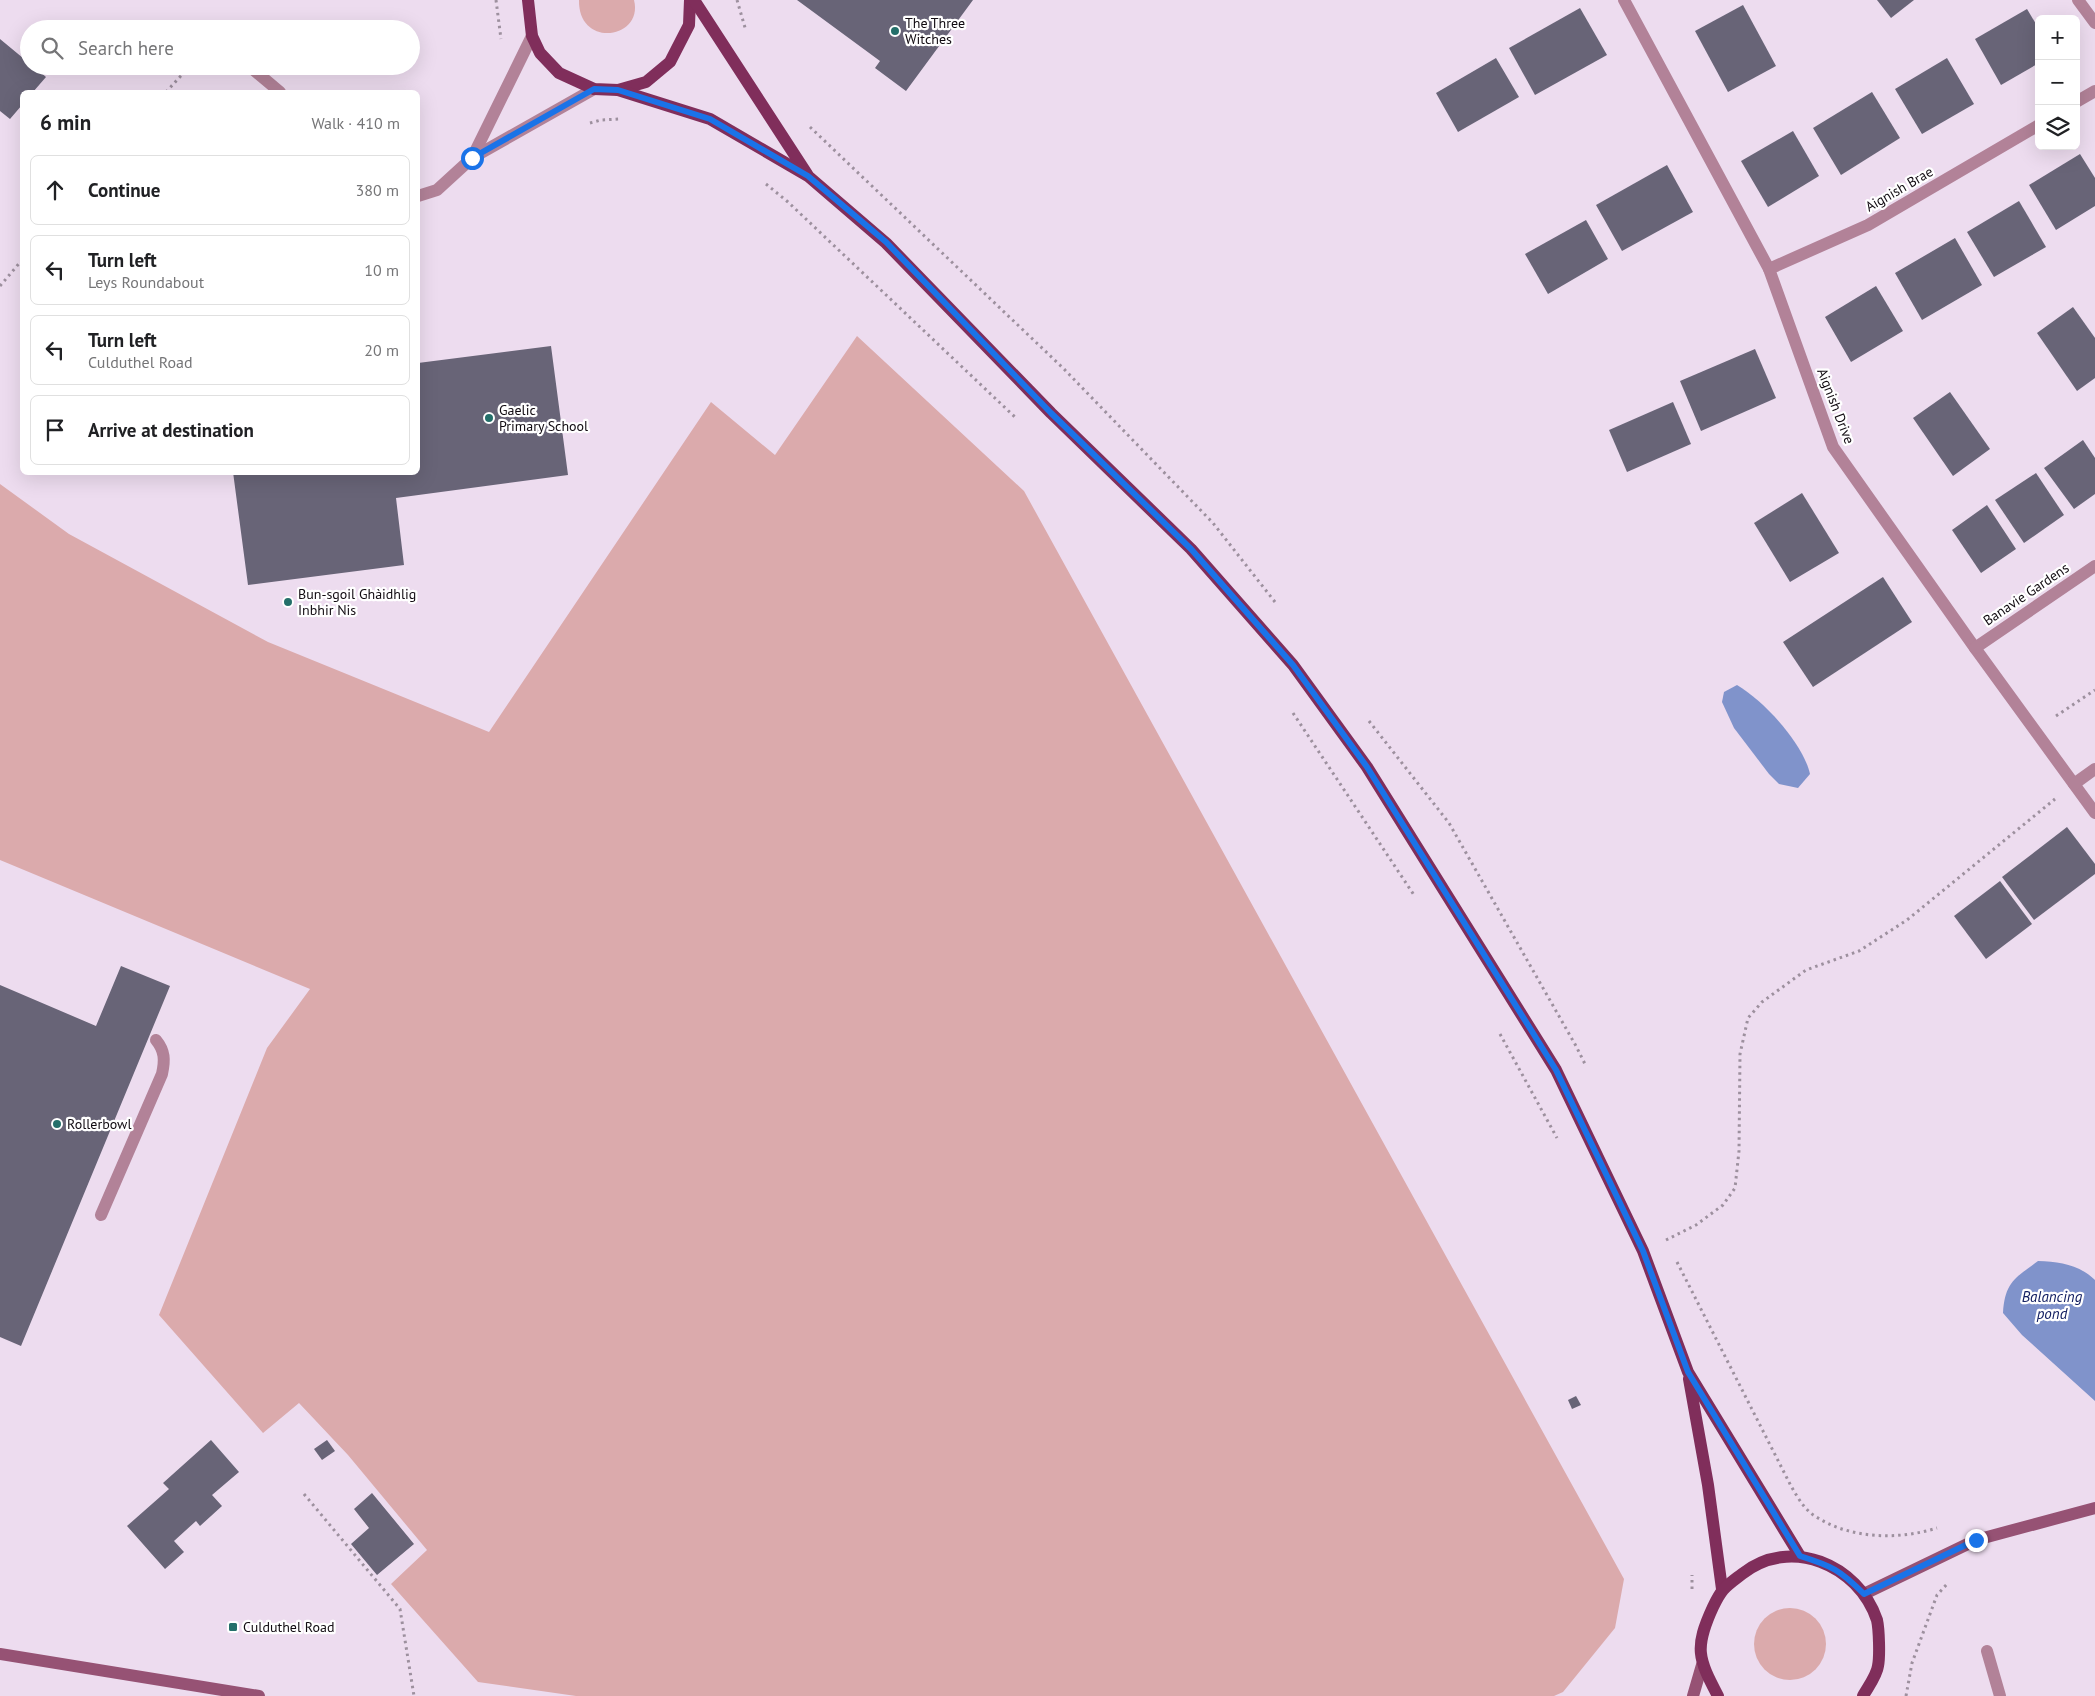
<!DOCTYPE html>
<html lang="en">
<head>
<meta charset="utf-8">
<style>
	:root { --surface:#fff; --page:#f6f6f6; --text:#202124; --muted:#757577; --line:#e0e0e0 }
	body { margin:0; font-family:"PT Sans",sans-serif; background:var(--page); color:var(--text) }
	.controls { position:absolute; right:15px; top:15px; display:grid; overflow:hidden; border-radius:8px; box-shadow:0 5px 20px #0002 }
	.controls button { width:45px; height:45px; display:grid; place-items:center; padding:0; border:0; border-bottom:1px solid var(--line); background:var(--surface); color:var(--text); font:25px sans-serif }
	.stop { position:absolute; width:15px; height:15px; margin:-11px; border:4px solid #1a73e8; border-radius:50%; background:#fff }
	.stop.end { background:#1a73e8; border-color:#fff; box-shadow:0 1px 5px #0008 }
	.list { margin:0; padding:0; list-style:none }
	h2 { display:flex; justify-content:space-between; align-items:center; height:65px; margin:0; padding:0 20px; font-size:21px }
	h2 small { font-size:16px; font-weight:400; color:var(--muted) }
	.list li { display:grid; grid-template-columns:32px 1fr auto; gap:15px; align-items:center; box-sizing:border-box; height:70px; margin:0 10px 10px; padding:0 10px; border:1px solid var(--line); border-radius:8px }
	.list b { display:block; font-size:19px; white-space:nowrap }
	.list p { margin:0; font-size:16px; white-space:nowrap; color:var(--muted) }
	.list em { font-size:16px; font-style:normal; color:var(--muted) }
	.icon { flex:none; width:28px; height:28px; fill:none; stroke:currentColor; stroke-width:2; stroke-linecap:round; stroke-linejoin:round }
	.map { position:relative; flex:none; width:2095px; height:1696px; overflow:hidden }
	.search { position:absolute; background:var(--surface); box-shadow:0 5px 20px #0002; left:20px; top:20px; width:400px; height:55px; display:flex; align-items:center; gap:12px; box-sizing:border-box; padding:0 18px; border-radius:28px; color:var(--muted); font-size:19px }
	.panel { position:absolute; background:var(--surface); box-shadow:0 5px 20px #0002; left:20px; top:90px; width:400px; height:385px; border-radius:8px }
	.map>svg:first-child { display:block }
</style>
</head>
<body>
<div class="map">
<svg width="2095" height="1696" viewBox="0 0 2095 1696">
	<rect width="100%" height="100%" fill="#eddcef"/>
	<g fill="#dbaaac">
		<path d="M634 0C644 39 578 49 579 0Z"/>
		<polygon points="857,336 1024,491 1624,1579 1615,1628 1563,1692 1554,1696 576,1696 478,1682 391,1584 427,1550 348,1455 299,1403 263,1433 159,1315 267,1048 310,989 0,860 0,484 69,534 268,642 489,732 711,402 775,455"/>
		<circle cx="1790" cy="1644" r="36"/>
	</g>
	<g fill="#8093cb">
		<path d="M1737 685C1764 701 1803 743 1810 774L1798 788 1779 784 1769 774 1734 728 1722 702 1724 692Z"/>
		<path d="M2038 1261C2060 1262 2078 1264 2095 1280V1401L2022 1335 2003 1313C2005 1282 2015 1278 2038 1261Z"/>
	</g>
	<g fill="#686477">
		<polygon points="797,0 973,0 906,91 875,68 880,61"/>
		<polygon points="1877,0 1914,0 1891,18"/>
		<polygon points="1743,5 1776,66 1728,92 1695,31"/>
		<polygon points="1580,8 1607,55 1535,95 1509,48"/>
		<polygon points="2027,9 2039,29 2039,63 2001,85 1975,39"/>
		<polygon points="0,39 29,63 29,66 33,66 46,77 33,92 22,92 22,105 10,119 0,111"/>
		<polygon points="1496,58 1519,97 1458,132 1436,93"/>
		<polygon points="1947,58 1974,104 1922,134 1895,89"/>
		<polygon points="1872,92 1900,138 1841,175 1813,128"/>
		<polygon points="1793,131 1819,176 1768,207 1741,161"/>
		<polygon points="2080,154 2095,178 2095,206 2056,230 2029,185"/>
		<polygon points="1667,165 1693,212 1622,251 1596,205"/>
		<polygon points="2019,201 2046,247 1994,277 1967,232"/>
		<polygon points="1586,220 1608,259 1548,294 1525,254"/>
		<polygon points="1955,238 1982,285 1922,320 1895,273"/>
		<polygon points="1876,286 1903,331 1851,362 1825,317"/>
		<polygon points="2073,307 2095,338 2095,378 2077,391 2037,333"/>
		<polygon points="551,346 568,475 396,498 404,565 248,585 233,472 418,472 418,363"/>
		<polygon points="1755,349 1776,398 1701,431 1680,381"/>
		<polygon points="1950,392 1990,449 1953,476 1913,418"/>
		<polygon points="1673,402 1691,444 1627,472 1609,430"/>
		<polygon points="2083,440 2095,458 2095,494 2074,509 2044,468"/>
		<polygon points="2036,473 2064,515 2024,543 1995,500"/>
		<polygon points="1802,493 1839,553 1790,582 1754,523"/>
		<polygon points="1987,505 2016,549 1981,573 1952,530"/>
		<polygon points="1883,577 1912,622 1813,687 1783,642"/>
		<polygon points="2067,827 2095,864 2095,874 2034,920 2002,877"/>
		<polygon points="2000,881 2032,924 1986,959 1954,916"/>
		<polygon points="121,966 170,986 21,1346 0,1337 0,985 96,1026"/>
		<polygon points="1576,1396 1581,1405 1572,1409 1568,1400"/>
		<polygon points="211,1440 239,1472 212,1495 222,1506 200,1526 196,1521 174,1541 184,1552 165,1569 127,1526 169,1489 163,1483"/>
		<polygon points="327,1440 335,1451 322,1460 314,1449"/>
		<polygon points="372,1493 414,1544 377,1575 351,1544 369,1528 354,1509"/>
	</g>
	<g fill="none" stroke-linecap="round" stroke-linejoin="round">
		<g stroke="#9d909e" stroke-width="3" stroke-dasharray="2.5 4" stroke-linecap="butt">
			<polyline points="496,0 501,39"/>
			<polyline points="737,0 746,31"/>
			<polyline points="166,92 190,66"/>
			<polyline points="590,123 601,120 620,119"/>
			<polyline points="810,127 1064,369 1213,523 1275,602"/>
			<polyline points="766,184 788,202 1017,419"/>
			<polyline points="0,286 22,260"/>
			<polyline points="1293,713 1414,895"/>
			<polyline points="2056,716 2095,690"/>
			<polyline points="1369,721 1449,823 1576,1046 1586,1066"/>
			<polyline points="1500,1034 1557,1138"/>
			<polyline points="1666,1240 1696,1225 1723,1205 1735,1188 1739,1151 1740,1054 1748,1018 1762,1002 1806,970 1859,951 1907,920 2055,799"/>
			<path d="M1677 1262 1791 1486C1798 1498 1805 1511 1818 1518 1852 1539 1899 1540 1937 1528"/>
			<polyline points="304,1494 400,1609 414,1696"/>
			<polyline points="1692,1589 1692,1575"/>
			<polyline points="1906,1696 1912,1663 1937,1595 1948,1583"/>
		</g>
		<g stroke="#b28298" stroke-width="12">
			<polyline points="249,66 280,92"/>
			<polyline points="472,158 532,36"/>
			<polyline points="418,196 437,190 472,158 594,89"/>
			<path d="M101 1215 162 1074C165 1060 165 1051 156 1040"/>
		</g>
		<g stroke="#b28298" stroke-width="12">
			<polyline points="1624,0 1769,269 1833,447 1975,648 2095,813"/>
			<polyline points="2078,0 2095,23"/>
			<polyline points="2076,102 2095,91"/>
			<polyline points="1769,269 1868,225 2039,125"/>
			<polyline points="1975,648 2095,566"/>
			<polyline points="2074,784 2095,769"/>
			<polyline points="1987,1651 2000,1696"/>
		</g>
		<g stroke="#965274" stroke-width="12">
			<polyline points="1864,1594 1976,1540 2095,1508"/>
			<polyline points="0,1654 259,1696"/>
			<polyline points="1693,1696 1702,1665"/>
		</g>
		<g stroke="#802e5b" stroke-width="12">
			<polyline points="528,0 532,36 540,53 559,73 594,89 618,90 646,82 670,62 689,25 690,0"/>
			<polyline points="694,0 807,174"/>
			<polyline points="618,90 710,119 808,176 886,243 1051,413 1191,549 1293,665 1367,767 1556,1070 1643,1251 1688,1372 1800,1556"/>
			<polyline points="1689,1379 1708,1485 1722,1589"/>
			<path d="M1718 1696C1698 1658 1694 1648 1713 1607 1722 1588 1725 1587 1742 1574 1790 1536 1858 1564 1877 1620 1879 1629 1880 1656 1878 1666 1877 1675 1868 1687 1863 1696"/>
		</g>
	</g>
	<g fill="none" stroke-linecap="round" stroke-linejoin="round">
		<path stroke="#1a73e8" stroke-width="6" d="M472 158 594 89 618 90 710 119 808 176 886 242 1051 413 1191 549 1293 665 1367 767 1556 1070 1643 1251 1688 1372 1800 1556C1832 1566 1840 1570 1864 1594L1976 1540"/>
	</g>
	<g fill="#246f6a" stroke="#fff" stroke-width="2">
		<circle cx="895" cy="31" r="5"/>
		<circle cx="489" cy="418" r="5"/>
		<circle cx="288" cy="602" r="5"/>
		<circle cx="57" cy="1124" r="5"/>
		<rect x="228" y="1622" width="10" height="10" rx="2.5"/>
	</g>
	<g text-anchor="middle" dominant-baseline="central" stroke-width="4.5" stroke-linejoin="round" paint-order="stroke">
		<g font-size="14" fill="#110b11" stroke="#fff" text-anchor="start">
			<text x="905" y="23">The Three<tspan x="905" dy="16">Witches</tspan></text>
			<text x="499" y="410">Gaelic<tspan x="499" dy="16">Primary School</tspan></text>
			<text x="298" y="594">Bun-sgoil Ghàidhlig<tspan x="298" dy="16">Inbhir Nis</tspan></text>
			<text x="67" y="1124">Rollerbowl</text>
			<text x="243" y="1627">Culduthel Road</text>
		</g>
		<g font-size="14" fill="#110b11" stroke="#fff">
			<text transform="translate(1899 189) rotate(-30)">Aignish Brae</text>
			<text transform="translate(1836 406) rotate(69)">Aignish Drive</text>
			<text transform="translate(2026 594) rotate(-34)">Banavie Gardens</text>
		</g>
		<g font-size="15" font-style="italic" fill="#142062" stroke="#fff">
			<text x="2052" y="1296">Balancing<tspan x="2052" dy="17">pond</tspan></text>
		</g>
	</g>
</svg>
<div class="controls">
<button>+</button>
<button>−</button>
<button><svg class="icon" aria-label="layers" viewBox="0 0 24 24"><path d="M12 4l9 5-9 5-9-5zM3 14l9 5 9-5"/></svg></button>
</div>
<div class="stop" style="left:472px;top:158px"></div>
<div class="stop end" style="left:1976px;top:1540px"></div>
<div class="search"><svg class="icon" aria-label="search" viewBox="0 0 24 24"><circle cx="10" cy="10" r="6"/><path d="M15 15l6 6"/></svg>Search here</div>
<section class="panel">
<h2>6 min<small>Walk · 410 m</small></h2>
<ul class="list">
<li><svg class="icon" aria-label="ahead" viewBox="0 0 24 24"><path d="M12 20V5M6 11l6-6 6 6"/></svg><div><b>Continue</b></div><em>380 m</em></li>
<li><svg class="icon" aria-label="left" viewBox="0 0 24 24"><path d="M17 20v-9H6M10 6l-5 5 5 5"/></svg><div><b>Turn left</b><p>Leys Roundabout</p></div><em>10 m</em></li>
<li><svg class="icon" aria-label="left" viewBox="0 0 24 24"><path d="M17 20v-9H6M10 6l-5 5 5 5"/></svg><div><b>Turn left</b><p>Culduthel Road</p></div><em>20 m</em></li>
<li><svg class="icon" aria-label="arrive" viewBox="0 0 24 24"><path d="M6 21V4h12l-3 4 3 4H6"/></svg><div><b>Arrive at destination</b></div></li>
</ul>
</section>
</div>
</body>
</html>
